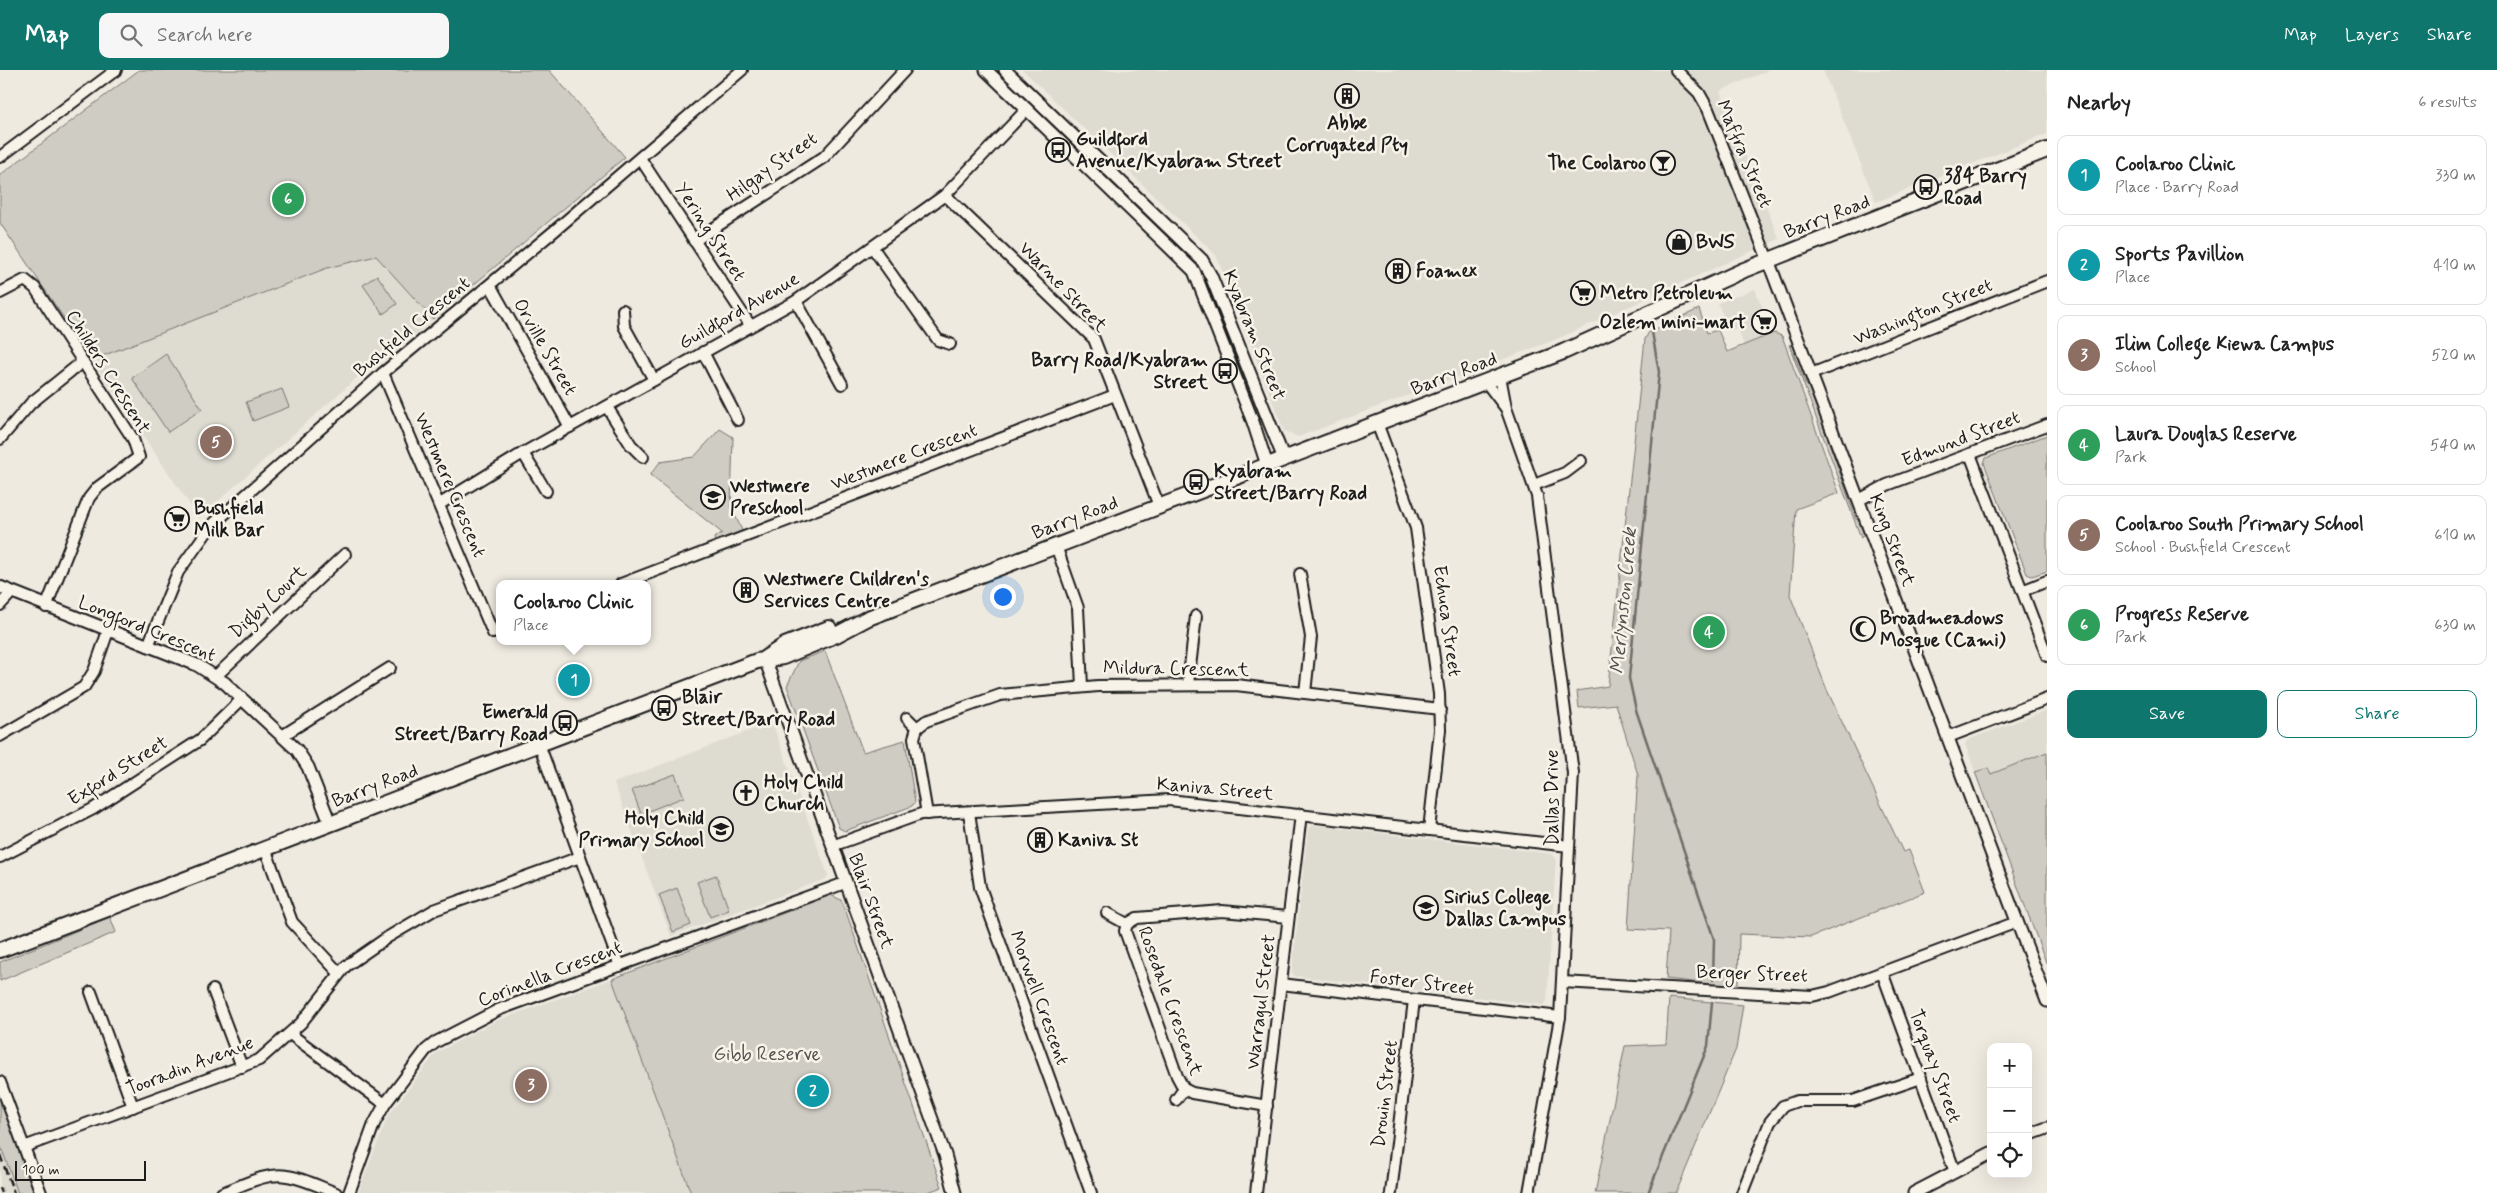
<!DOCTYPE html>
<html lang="en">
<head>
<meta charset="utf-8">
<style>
	:root { --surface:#fff; --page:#f6f6f6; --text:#222; --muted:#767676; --line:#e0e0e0; --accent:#0f766e }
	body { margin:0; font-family:Mynerve,sans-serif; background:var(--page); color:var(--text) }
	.controls { position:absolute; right:15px; bottom:15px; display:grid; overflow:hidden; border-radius:10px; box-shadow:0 5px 20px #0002 }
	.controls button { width:45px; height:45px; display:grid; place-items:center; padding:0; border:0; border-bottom:1px solid var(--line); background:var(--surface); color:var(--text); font:25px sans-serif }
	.scale { position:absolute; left:15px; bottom:12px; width:131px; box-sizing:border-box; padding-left:5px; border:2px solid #1c1c1c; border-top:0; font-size:14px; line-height:18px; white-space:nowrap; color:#1c1c1c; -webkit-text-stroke:4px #f7f3e8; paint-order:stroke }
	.you { position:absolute; left:1002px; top:526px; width:18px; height:18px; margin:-12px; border:4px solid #fff; border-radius:50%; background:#1a73e8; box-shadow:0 0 0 8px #1a73e833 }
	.badge { display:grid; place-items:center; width:32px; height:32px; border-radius:50%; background:var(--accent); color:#fff; font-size:16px; font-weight:700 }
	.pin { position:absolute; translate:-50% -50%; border:2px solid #fff; box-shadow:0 1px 5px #0006 }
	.popup { position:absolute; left:496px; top:510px; width:155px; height:65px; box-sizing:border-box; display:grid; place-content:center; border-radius:10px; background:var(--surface); filter:drop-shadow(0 1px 4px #0005); font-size:16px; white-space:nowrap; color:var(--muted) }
	.popup b { font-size:19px; color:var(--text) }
	.popup::after { content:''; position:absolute; left:50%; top:100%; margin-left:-10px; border:10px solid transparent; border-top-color:var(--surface) }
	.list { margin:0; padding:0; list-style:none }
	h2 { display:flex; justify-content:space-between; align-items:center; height:65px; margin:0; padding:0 20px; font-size:21px }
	h2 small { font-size:16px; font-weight:400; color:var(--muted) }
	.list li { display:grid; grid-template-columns:32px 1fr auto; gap:15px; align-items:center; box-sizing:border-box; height:80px; margin:0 10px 10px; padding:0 10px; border:1px solid var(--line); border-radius:10px }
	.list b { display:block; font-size:19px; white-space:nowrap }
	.list p { margin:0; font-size:16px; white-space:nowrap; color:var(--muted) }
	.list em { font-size:16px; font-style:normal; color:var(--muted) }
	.actions { display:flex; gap:10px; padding:15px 20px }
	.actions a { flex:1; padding:11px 0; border:1px solid var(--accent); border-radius:10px; text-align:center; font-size:18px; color:var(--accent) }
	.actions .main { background:var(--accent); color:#fff }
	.icon { flex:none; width:28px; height:28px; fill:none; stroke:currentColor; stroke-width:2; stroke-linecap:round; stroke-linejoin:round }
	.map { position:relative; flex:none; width:2047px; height:1123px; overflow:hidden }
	header { display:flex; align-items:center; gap:30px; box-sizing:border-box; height:70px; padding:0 25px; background:var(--accent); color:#fff }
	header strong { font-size:24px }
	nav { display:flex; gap:28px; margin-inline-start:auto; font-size:18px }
	.search { width:350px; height:45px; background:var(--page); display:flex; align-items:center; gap:12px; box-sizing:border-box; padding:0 18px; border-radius:10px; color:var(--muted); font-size:19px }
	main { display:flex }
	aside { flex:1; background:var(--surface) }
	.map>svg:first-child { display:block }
</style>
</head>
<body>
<header>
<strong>Map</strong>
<div class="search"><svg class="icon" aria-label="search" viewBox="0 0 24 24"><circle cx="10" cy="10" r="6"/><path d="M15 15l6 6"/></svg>Search here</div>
<nav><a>Map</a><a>Layers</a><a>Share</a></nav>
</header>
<main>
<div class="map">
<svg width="2047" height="1123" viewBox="0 0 2047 1123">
	<rect width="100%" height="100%" fill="#eeeae0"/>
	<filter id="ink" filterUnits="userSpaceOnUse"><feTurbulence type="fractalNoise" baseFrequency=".02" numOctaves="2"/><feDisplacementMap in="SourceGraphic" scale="10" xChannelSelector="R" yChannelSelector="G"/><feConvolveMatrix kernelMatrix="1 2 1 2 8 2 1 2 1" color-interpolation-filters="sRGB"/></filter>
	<g filter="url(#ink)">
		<g fill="#dedbd1">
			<polygon points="1023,0 1769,0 1720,21 1779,169 1557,269 1298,367 1284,361 1216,185"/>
			<polygon points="1823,0 2047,0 2047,64 1876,132"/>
			<polygon points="376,186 433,249 390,286 370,296 199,448 92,290 327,198"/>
			<polygon points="1755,219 1773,264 1744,275 1737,258 1729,261 1718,233"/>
			<polygon points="2047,640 2047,895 1965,674 1967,670"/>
			<polygon points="772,652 828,805 826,809 671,866 614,713"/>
			<polygon points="1313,755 1552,784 1556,788 1547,931 1543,935 1295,906 1292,902 1308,759"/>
			<polygon points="612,909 691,1123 358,1123 388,1046 436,983 496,951"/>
			<polygon points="0,1074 14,1112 18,1123 0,1123"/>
		</g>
		<g fill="#cfccc3" stroke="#767470">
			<polygon points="139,0 549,0 625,87 433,249 376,186 327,198 92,290 0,153 0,105"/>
			<polygon points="377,205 397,234 383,244 363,215"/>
			<polygon points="1699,239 1707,263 1718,260 1727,282 1774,263 1782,266 1839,423 1796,439 1790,525 1827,620 1903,782 1909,780 1925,822 1811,867 1739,864 1738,917 1666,909 1669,861 1628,859 1638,705 1616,634 1579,638 1577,621 1608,616 1645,269 1649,262"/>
			<polygon points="1790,274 1806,315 1810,317 1856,449 1860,451 1865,463 1861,468 1789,275"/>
			<polygon points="166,284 202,339 168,362 132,308"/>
			<polygon points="282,319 289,337 253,351 246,332"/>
			<polygon points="720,359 733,367 731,436 744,465 716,476 714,468 722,463 650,405 660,392 694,387"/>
			<polygon points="2047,365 2047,501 2032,506 2027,504 1984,393 1986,388"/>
			<polygon points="825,581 863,682 905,670 915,732 912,736 845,761 839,758 787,616 799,591"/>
			<polygon points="2047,682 2047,895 1975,702 1988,698 1991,704"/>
			<polygon points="675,704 684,727 641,744 632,720"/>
			<polygon points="716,805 729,840 710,847 697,812"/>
			<polygon points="677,818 691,855 673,862 659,825"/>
			<polygon points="831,825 841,830 844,836 942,1117 925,1123 691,1123 612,909"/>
			<polygon points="110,847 116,862 0,911 0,892"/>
			<polygon points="1669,928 1743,935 1736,979 1676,1123 1595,1123 1625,976 1666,974"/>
			<polygon points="0,1025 36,1123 18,1123 0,1074"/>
		</g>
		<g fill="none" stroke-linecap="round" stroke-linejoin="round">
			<g stroke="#6f6d69" stroke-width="2.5">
				<polyline points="1652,262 1659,302 1629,608 1636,640 1714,869 1713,910"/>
				<polyline points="1648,1123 1708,976 1712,932"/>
			</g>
			<defs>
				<g id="minor">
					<polyline points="1676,0 1699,23 1708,39 1768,190"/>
					<polyline points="0,87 116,0"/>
					<polyline points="640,88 750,255"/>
					<polyline points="945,125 1094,269 1159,436"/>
					<polyline points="694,171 824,87 905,0"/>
					<polyline points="873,178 938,270 950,274"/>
					<polyline points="490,215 570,357"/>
					<polyline points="0,223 25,210 35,218 133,369 139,387 97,418 89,428 46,537"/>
					<polyline points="796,231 842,314"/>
					<polyline points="623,240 624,256 654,310"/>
					<polyline points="703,282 738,350"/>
					<polyline points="383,303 493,563 500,560"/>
					<polyline points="1811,304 2047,211"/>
					<polyline points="1500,306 1506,338 1537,426 1573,703 1560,947 1529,1123"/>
					<polyline points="1486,312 1505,337"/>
					<polyline points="607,337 631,375 643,387"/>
					<polyline points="1377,353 1416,458 1439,624 1440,660 1429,760"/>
					<polyline points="0,369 31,333 82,292"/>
					<polyline points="523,383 546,421"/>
					<polyline points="1970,384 2047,586"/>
					<polyline points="1534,415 1565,403 1581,391"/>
					<polyline points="1859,430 1887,415 2047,355"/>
					<polyline points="440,434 523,383 796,231 945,125 1027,39"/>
					<polyline points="1056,476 1078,538 1082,616"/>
					<polyline points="1300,504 1311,567 1305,623"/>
					<polyline points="621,514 1115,325"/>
					<polyline points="2022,521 2047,511"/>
					<polyline points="0,535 11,523"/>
					<polyline points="148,576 178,502 211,456 383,303 553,162 742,0"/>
					<polyline points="216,606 345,484"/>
					<polyline points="1188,614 1196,546"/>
					<polyline points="907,648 917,658"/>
					<polyline points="0,666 84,617 94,601 108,561"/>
					<polyline points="282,666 390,598"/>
					<polyline points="1948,667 2047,629"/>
					<polyline points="539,674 620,896"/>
					<polyline points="969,742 980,817 1091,1123"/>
					<polyline points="927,744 914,668 917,658 926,651 1000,625 1098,616 1236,615 1440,639"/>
					<polyline points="832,776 921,744 1169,730 1569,776"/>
					<polyline points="265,778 292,852 339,903"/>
					<polyline points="0,787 93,739 200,670 242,629"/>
					<polyline points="1107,843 1127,854"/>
					<polyline points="1882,902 1955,1102"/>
					<polyline points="1562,912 1812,926 1829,922 2017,852"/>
					<polyline points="1281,914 1560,947"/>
					<polyline points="213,920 242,997"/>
					<polyline points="91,922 133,1037"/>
					<polyline points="290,964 385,1034"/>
					<polyline points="0,1012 41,1123"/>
					<polyline points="1176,1030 1184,1019"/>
					<polyline points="1267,1036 1192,1023 1184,1019 1177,1006 1125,861 1127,854 1137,848 1222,841 1288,847"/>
					<polyline points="24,1077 259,990 301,953 346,896 388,867 434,840 580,787"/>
					<path d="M222 1123C242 1116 265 1102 287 1106 303 1108 320 1117 336 1123"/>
					<polyline points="349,1123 374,1054 385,1034 426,980 436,972 498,940 845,813"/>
					<polyline points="1256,1123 1301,744"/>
					<polyline points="1391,1123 1414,930"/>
					<polyline points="1742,1123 1770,1052 1783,1036 1797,1031 1853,1031 1921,1008"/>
				</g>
				<g id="tertiary">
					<polyline points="986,0 1194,201 1253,352 1267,395"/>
					<polyline points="1005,0 1202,190 1211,206 1284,389"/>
					<polyline points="1768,190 2047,931"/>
					<polyline points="0,517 197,595 225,613 297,680 308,697 330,753"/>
					<polyline points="765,589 945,1085 955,1123"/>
					<polyline points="2028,1065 2047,1058"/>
					<polyline points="1914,1123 1991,1083"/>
				</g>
				<g id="secondary">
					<polyline points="765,588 785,575 829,558"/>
					<polyline points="0,880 757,591 783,587 836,565 868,548 1563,282 1744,200 2047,80"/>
				</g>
			</defs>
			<use href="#minor" stroke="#1c1c1c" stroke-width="14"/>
			<use href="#tertiary" stroke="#1c1c1c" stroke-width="15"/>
			<use href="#secondary" stroke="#1c1c1c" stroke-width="18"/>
			<use href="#minor" stroke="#f7f3e8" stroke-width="10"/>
			<use href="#tertiary" stroke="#f7f3e8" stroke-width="11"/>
			<use href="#secondary" stroke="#f7f3e8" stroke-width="14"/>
			<g stroke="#1c1c1c" stroke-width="2.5" stroke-dasharray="8 4" stroke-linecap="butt">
				<polyline points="0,1085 14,1123"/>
				<polyline points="0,1118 2,1123"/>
			</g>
		</g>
	</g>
	<defs>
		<symbol id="building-ring" viewBox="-11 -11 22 22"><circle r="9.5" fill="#f7f3e8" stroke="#1c1c1c" stroke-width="1.5"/><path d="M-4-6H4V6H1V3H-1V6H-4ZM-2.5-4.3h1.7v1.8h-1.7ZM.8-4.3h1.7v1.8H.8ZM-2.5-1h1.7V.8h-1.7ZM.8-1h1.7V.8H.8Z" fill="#1c1c1c"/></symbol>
		<symbol id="bus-ring" viewBox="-11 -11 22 22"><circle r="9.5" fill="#f7f3e8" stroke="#1c1c1c" stroke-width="1.5"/><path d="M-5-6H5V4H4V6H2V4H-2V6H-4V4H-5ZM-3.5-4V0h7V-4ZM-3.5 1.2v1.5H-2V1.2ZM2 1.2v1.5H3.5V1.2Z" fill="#1c1c1c"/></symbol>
		<symbol id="bar-ring" viewBox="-11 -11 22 22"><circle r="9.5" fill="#f7f3e8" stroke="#1c1c1c" stroke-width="1.5"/><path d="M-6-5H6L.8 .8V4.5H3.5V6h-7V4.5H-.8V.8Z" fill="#1c1c1c"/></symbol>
		<symbol id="shop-ring" viewBox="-11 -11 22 22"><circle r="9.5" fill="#f7f3e8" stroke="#1c1c1c" stroke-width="1.5"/><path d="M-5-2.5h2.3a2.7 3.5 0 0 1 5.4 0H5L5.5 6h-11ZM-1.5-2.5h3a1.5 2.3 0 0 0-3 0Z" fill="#1c1c1c"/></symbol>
		<symbol id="supermarket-ring" viewBox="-11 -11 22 22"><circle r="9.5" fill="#f7f3e8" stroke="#1c1c1c" stroke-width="1.5"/><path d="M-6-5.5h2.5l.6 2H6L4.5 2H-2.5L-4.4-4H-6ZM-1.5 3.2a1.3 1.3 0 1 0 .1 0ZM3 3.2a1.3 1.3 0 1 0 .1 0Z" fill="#1c1c1c"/></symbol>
		<symbol id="school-ring" viewBox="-11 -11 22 22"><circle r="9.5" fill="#f7f3e8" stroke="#1c1c1c" stroke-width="1.5"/><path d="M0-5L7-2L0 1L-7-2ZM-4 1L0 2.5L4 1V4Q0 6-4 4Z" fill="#1c1c1c"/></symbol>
		<symbol id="mosque-ring" viewBox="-11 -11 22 22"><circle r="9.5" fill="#f7f3e8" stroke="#1c1c1c" stroke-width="1.5"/><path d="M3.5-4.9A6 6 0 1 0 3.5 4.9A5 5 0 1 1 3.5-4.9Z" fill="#1c1c1c"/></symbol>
		<symbol id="church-ring" viewBox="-11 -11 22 22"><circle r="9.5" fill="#f7f3e8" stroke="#1c1c1c" stroke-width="1.5"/><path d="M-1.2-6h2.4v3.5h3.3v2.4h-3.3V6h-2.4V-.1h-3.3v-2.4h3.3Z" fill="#1c1c1c"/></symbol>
	</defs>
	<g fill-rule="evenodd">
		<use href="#building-ring" x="1333" y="12" width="28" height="28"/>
		<use href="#bus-ring" x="1044" y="66" width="28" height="28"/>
		<use href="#bar-ring" x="1649" y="79" width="28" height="28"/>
		<use href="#bus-ring" x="1912" y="103" width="28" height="28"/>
		<use href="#shop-ring" x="1665" y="158" width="28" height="28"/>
		<use href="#building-ring" x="1384" y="187" width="28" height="28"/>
		<use href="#supermarket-ring" x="1569" y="209" width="28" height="28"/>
		<use href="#supermarket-ring" x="1750" y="238" width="28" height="28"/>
		<use href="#bus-ring" x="1211" y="287" width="28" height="28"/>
		<use href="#bus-ring" x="1182" y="398" width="28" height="28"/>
		<use href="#school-ring" x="699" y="413" width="28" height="28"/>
		<use href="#supermarket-ring" x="163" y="435" width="28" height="28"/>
		<use href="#building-ring" x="732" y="506" width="28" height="28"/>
		<use href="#mosque-ring" x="1849" y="545" width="28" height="28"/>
		<use href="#bus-ring" x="650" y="624" width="28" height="28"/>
		<use href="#bus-ring" x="551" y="639" width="28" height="28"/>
		<use href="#church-ring" x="732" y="709" width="28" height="28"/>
		<use href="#school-ring" x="707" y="745" width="28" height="28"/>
		<use href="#building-ring" x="1026" y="756" width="28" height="28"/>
		<use href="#school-ring" x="1412" y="824" width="28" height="28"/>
	</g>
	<g text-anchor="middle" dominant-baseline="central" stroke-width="5" stroke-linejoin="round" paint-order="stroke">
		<g font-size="19" font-weight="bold" fill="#1c1c1c" stroke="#f7f3e8" text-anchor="start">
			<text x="1347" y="53" text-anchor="middle">Abbe<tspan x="1347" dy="22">Corrugated Pty</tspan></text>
			<text x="1076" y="69">Guildford<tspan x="1076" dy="22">Avenue/Kyabram Street</tspan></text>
			<text x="1646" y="93" text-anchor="end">The Coolaroo</text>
			<text x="1944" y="106">384 Barry<tspan x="1944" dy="22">Road</tspan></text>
			<text x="1696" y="172">BWS</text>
			<text x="1416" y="201">Foamex</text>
			<text x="1600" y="223">Metro Petroleum</text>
			<text x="1746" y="252" text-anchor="end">Ozlem mini-mart</text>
			<text x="1208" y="290" text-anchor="end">Barry Road/Kyabram<tspan x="1208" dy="22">Street</tspan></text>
			<text x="1214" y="401">Kyabram<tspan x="1214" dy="22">Street/Barry Road</tspan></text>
			<text x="730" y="416">Westmere<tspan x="730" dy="22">Preschool</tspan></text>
			<text x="194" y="438">Bushfield<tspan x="194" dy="22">Milk Bar</tspan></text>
			<text x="764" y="509">Westmere Children's<tspan x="764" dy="22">Services Centre</tspan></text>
			<text x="1880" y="548">Broadmeadows<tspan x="1880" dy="22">Mosque (Cami)</tspan></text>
			<text x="682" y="627">Blair<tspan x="682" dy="22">Street/Barry Road</tspan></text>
			<text x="548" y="642" text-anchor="end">Emerald<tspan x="548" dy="22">Street/Barry Road</tspan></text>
			<text x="764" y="712">Holy Child<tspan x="764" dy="22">Church</tspan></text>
			<text x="704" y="748" text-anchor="end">Holy Child<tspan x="704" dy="22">Primary School</tspan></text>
			<text x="1058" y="770">Kaniva St</text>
			<text x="1444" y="827">Sirius College<tspan x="1444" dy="22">Dallas Campus</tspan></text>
		</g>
		<g font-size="19" fill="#1c1c1c" stroke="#f7f3e8">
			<text transform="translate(1744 84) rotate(67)">Maffra Street</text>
			<text transform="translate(772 97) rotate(-35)">Hilgay Street</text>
			<text transform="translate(1827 147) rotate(-21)">Barry Road</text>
			<text transform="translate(710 162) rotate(57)">Yering Street</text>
			<text transform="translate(1063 217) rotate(46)">Warne Street</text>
			<text transform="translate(739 241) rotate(-30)">Guildford Avenue</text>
			<text transform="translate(1923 242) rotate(-22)">Washington Street</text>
			<text transform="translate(412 257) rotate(-40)">Bushfield Crescent</text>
			<text transform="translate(1254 265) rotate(68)">Kyabram Street</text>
			<text transform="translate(545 277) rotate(60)">Orville Street</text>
			<text transform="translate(108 302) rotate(58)">Childers Crescent</text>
			<text transform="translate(1454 304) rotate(-21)">Barry Road</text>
			<text transform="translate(1961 369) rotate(-21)">Edmund Street</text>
			<text transform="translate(904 387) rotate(-21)">Westmere Crescent</text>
			<text transform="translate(450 415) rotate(67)">Westmere Crescent</text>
			<text transform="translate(1075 448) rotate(-21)">Barry Road</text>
			<text transform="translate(1892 470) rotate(69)">King Street</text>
			<text transform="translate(268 532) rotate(-43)">Digby Court</text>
			<text transform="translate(1447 551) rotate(82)">Echuca Street</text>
			<text transform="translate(147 559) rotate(22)">Longford Crescent</text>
			<text transform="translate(1176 599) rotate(1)">Mildura Crescent</text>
			<text transform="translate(118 701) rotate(-32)">Exford Street</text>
			<text transform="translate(375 716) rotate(-21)">Barry Road</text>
			<text transform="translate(1215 719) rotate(5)">Kaniva Street</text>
			<text transform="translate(1552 728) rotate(-90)">Dallas Drive</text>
			<text transform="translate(871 831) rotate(70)">Blair Street</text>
			<text transform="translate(550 904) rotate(-21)">Corinella Crescent</text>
			<text transform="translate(1752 904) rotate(2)">Berger Street</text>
			<text transform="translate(1422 913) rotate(7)">Foster Street</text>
			<text transform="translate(1039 928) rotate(70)">Morwell Crescent</text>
			<text transform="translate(1170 931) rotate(70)">Rosedale Crescent</text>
			<text transform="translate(1261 932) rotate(-83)">Warragul Street</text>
			<text transform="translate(190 996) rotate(-21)">Tooradin Avenue</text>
			<text transform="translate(1935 996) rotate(70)">Torquay Street</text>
			<text transform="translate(1385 1024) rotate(-83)">Drouin Street</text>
		</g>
		<g font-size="19" fill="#52514e" stroke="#f7f3e8">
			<text x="767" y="984">Gibb Reserve</text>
		</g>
		<g font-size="20" font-style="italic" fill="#535250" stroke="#f7f3e8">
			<text transform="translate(1624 531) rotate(-85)">Merlynston Creek</text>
		</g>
	</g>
</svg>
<div class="controls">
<button>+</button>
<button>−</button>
<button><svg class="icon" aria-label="locate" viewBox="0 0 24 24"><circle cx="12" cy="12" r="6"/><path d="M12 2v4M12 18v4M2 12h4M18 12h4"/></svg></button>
</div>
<div class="scale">100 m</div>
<div class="you"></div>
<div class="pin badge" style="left:574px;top:610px;background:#0f9aa8">1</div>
<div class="popup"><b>Coolaroo Clinic</b>Place</div>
<div class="pin badge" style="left:813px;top:1021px;background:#0f9aa8">2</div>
<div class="pin badge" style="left:531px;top:1015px;background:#8d6e63">3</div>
<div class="pin badge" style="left:1709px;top:562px;background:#2e9e5b">4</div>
<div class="pin badge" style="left:216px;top:372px;background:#8d6e63">5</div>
<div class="pin badge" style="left:288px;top:129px;background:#2e9e5b">6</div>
</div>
<aside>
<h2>Nearby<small>6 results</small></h2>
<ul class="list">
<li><span class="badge" style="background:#0f9aa8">1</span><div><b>Coolaroo Clinic</b><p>Place · Barry Road</p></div><em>330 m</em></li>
<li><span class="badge" style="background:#0f9aa8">2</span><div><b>Sports Pavillion</b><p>Place</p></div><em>410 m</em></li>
<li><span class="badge" style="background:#8d6e63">3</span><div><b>Ilim College Kiewa Campus</b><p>School</p></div><em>520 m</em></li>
<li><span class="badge" style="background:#2e9e5b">4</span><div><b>Laura Douglas Reserve</b><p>Park</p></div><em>540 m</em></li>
<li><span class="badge" style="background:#8d6e63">5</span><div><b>Coolaroo South Primary School</b><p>School · Bushfield Crescent</p></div><em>610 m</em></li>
<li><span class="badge" style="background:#2e9e5b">6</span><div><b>Progress Reserve</b><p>Park</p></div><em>630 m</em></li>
</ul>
<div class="actions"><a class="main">Save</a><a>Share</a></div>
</aside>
</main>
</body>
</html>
